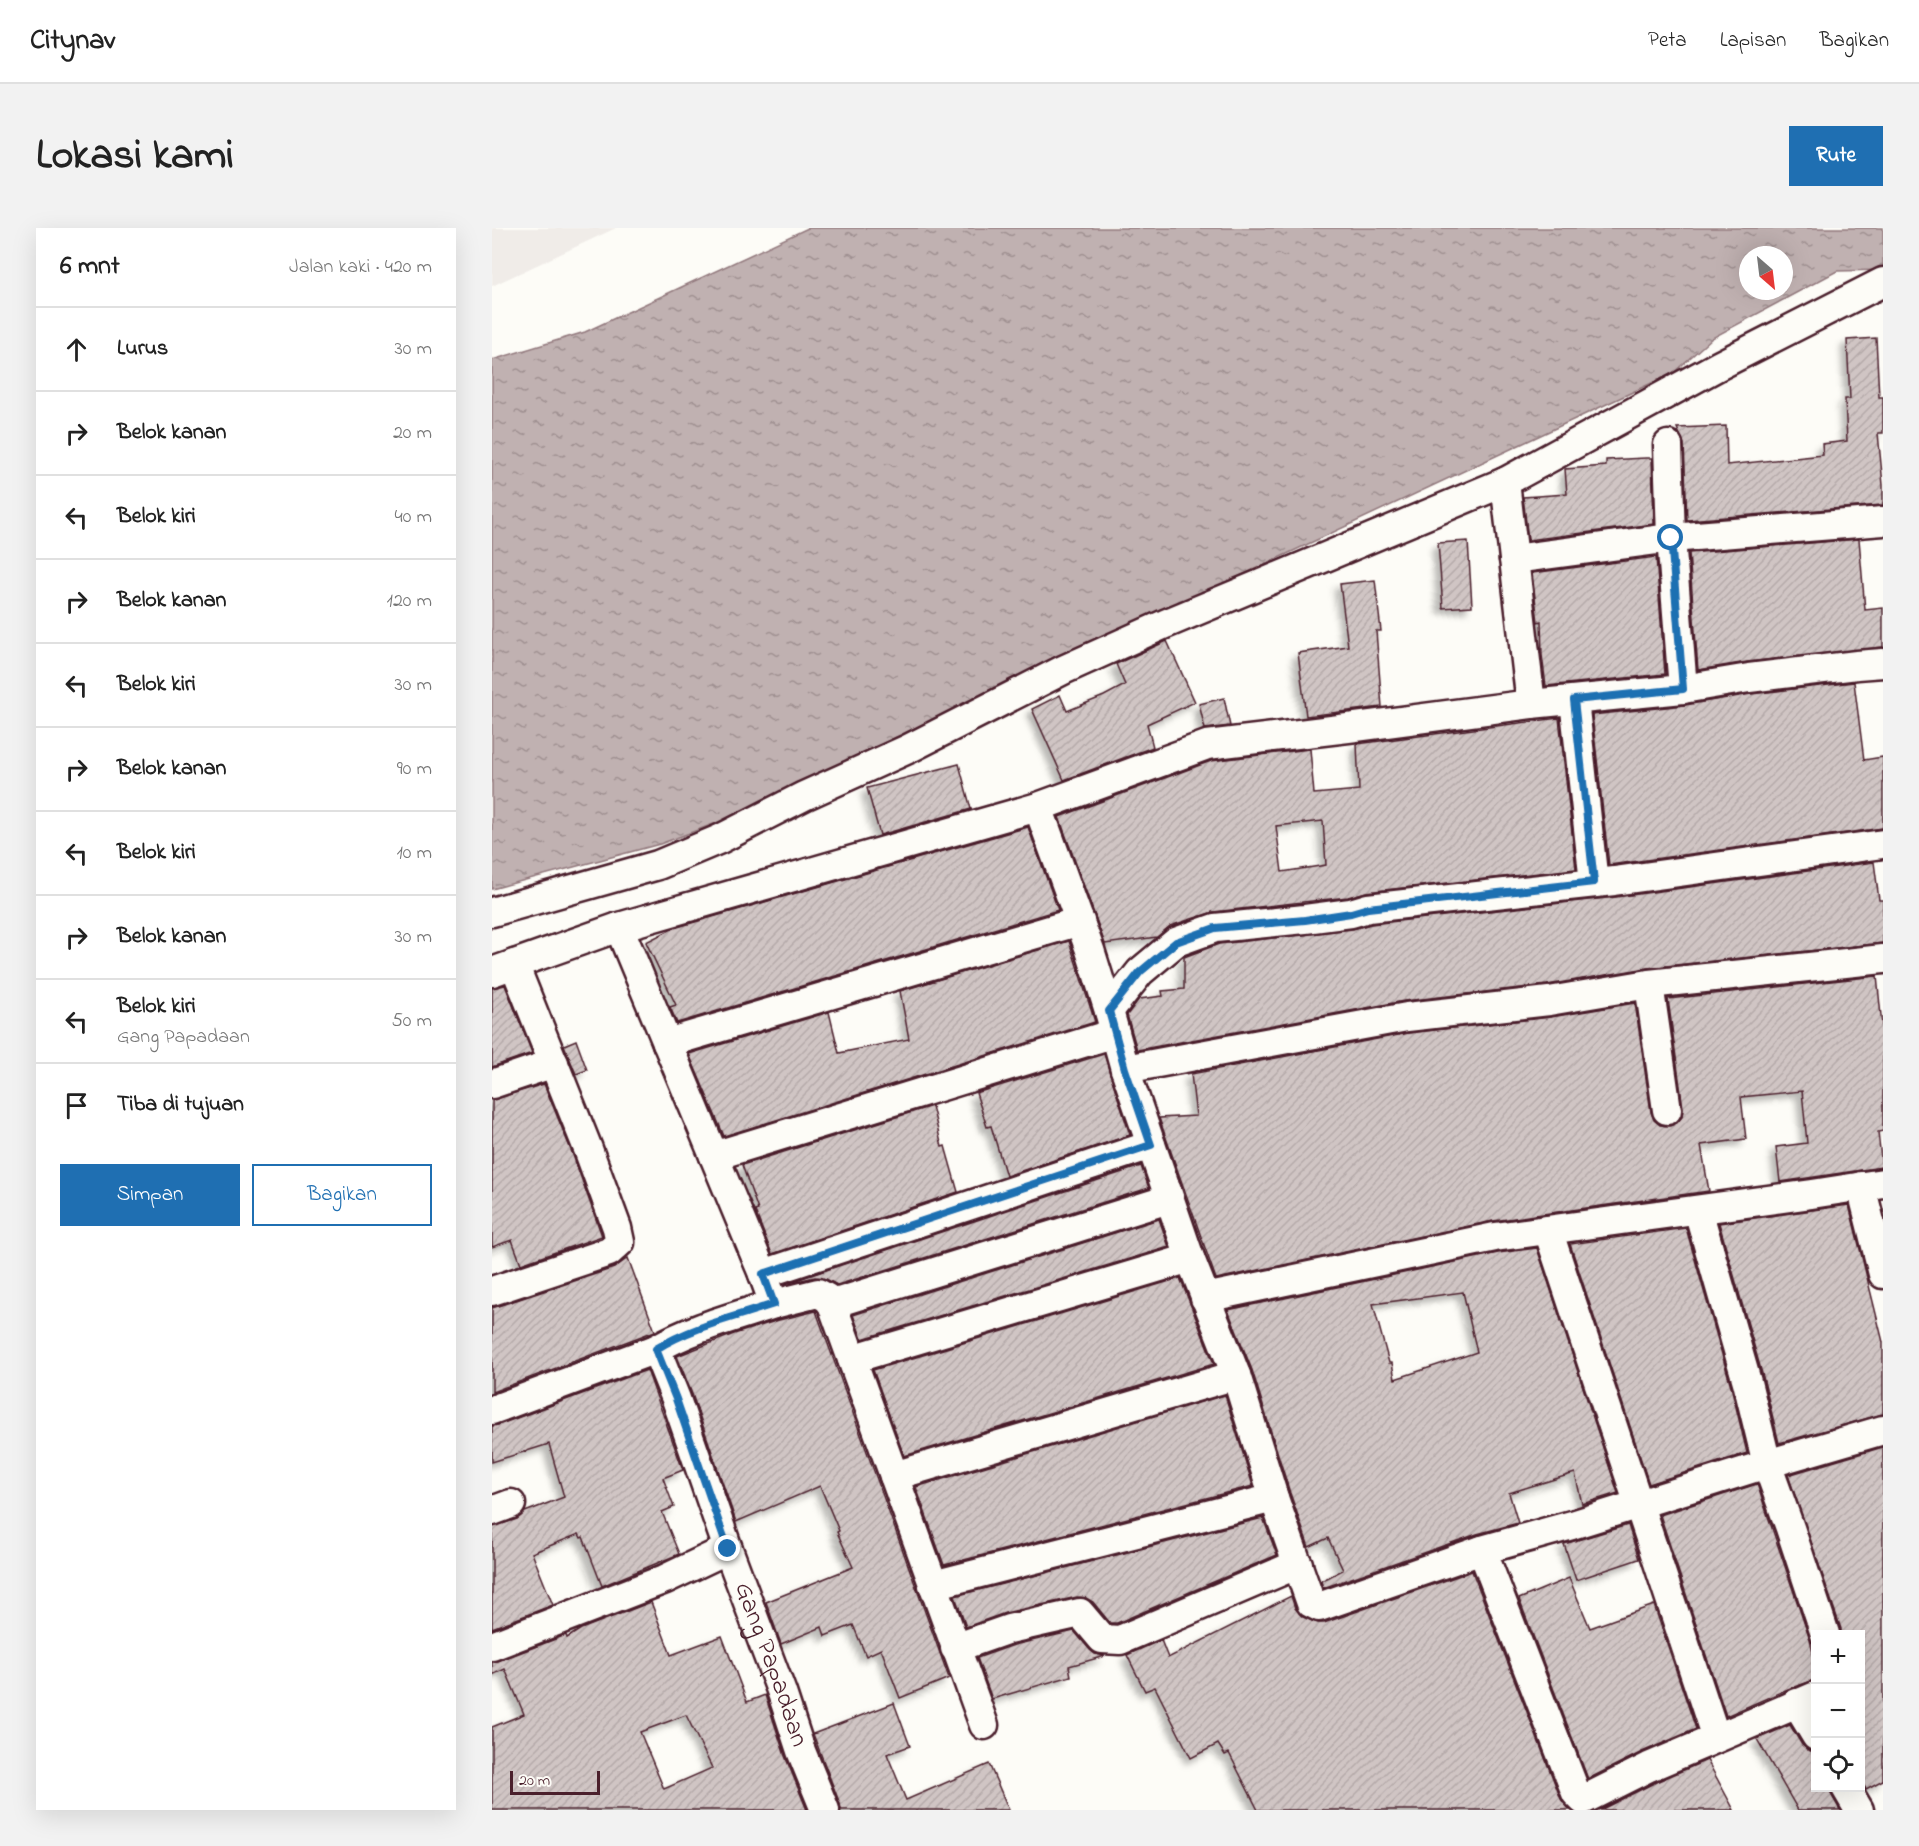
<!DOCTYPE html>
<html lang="id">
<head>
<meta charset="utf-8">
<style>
	:root { --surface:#fff; --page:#f2f2f2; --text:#222; --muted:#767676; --line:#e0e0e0; --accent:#1f6fb2 }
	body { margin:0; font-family:"Indie Flower",sans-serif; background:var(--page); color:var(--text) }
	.controls { position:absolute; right:18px; bottom:18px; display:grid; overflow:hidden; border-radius:0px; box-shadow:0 6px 24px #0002 }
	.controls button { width:54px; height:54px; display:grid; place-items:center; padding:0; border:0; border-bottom:2px solid var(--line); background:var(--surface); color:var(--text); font:30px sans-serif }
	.compass { position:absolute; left:1247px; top:18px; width:54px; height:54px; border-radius:50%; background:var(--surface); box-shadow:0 6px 24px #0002; rotate:152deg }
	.scale { position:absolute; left:18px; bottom:15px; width:90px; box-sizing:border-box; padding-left:6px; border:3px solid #4a1f2b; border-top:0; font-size:16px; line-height:21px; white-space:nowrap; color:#4a1f2b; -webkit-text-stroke:4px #fdfcf7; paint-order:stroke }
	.stop { position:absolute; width:18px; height:18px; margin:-14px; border:4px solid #1f6fb2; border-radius:50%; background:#fff }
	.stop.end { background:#1f6fb2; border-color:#fff; box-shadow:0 2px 6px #0008 }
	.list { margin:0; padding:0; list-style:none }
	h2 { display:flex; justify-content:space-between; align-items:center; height:78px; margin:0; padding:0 24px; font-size:26px }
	h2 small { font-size:20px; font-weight:400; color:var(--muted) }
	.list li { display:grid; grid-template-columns:39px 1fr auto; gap:18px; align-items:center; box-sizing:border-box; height:84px; padding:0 24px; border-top:2px solid var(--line) }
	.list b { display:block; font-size:22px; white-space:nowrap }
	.list p { margin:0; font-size:20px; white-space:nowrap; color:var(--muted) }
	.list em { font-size:20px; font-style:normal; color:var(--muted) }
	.actions { display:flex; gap:12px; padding:18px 24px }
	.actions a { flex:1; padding:14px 0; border:2px solid var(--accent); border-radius:0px; text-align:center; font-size:21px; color:var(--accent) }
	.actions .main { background:var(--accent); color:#fff }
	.icon { flex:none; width:33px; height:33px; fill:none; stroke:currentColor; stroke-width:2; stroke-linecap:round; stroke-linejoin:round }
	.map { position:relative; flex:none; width:1391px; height:1582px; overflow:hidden; border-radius:0px }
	header { display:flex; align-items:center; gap:36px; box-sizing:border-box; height:84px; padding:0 30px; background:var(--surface); border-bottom:2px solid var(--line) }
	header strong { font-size:28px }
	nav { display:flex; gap:33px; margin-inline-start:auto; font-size:21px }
	.intro { display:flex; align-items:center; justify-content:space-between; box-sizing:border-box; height:144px; padding:0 36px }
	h1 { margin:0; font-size:42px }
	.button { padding:15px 27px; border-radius:0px; background:var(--accent); color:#fff; font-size:21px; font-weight:700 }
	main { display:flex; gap:36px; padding:0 36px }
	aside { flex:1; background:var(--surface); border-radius:0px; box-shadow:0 6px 24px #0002 }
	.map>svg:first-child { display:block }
</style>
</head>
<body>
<header>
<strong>Citynav</strong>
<nav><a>Peta</a><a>Lapisan</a><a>Bagikan</a></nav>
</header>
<div class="intro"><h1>Lokasi kami</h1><a class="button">Rute</a></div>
<main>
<aside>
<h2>6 mnt<small>Jalan kaki · 420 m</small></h2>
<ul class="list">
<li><svg class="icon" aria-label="ahead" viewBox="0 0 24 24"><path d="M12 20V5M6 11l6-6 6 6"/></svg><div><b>Lurus</b></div><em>30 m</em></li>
<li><svg class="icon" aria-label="right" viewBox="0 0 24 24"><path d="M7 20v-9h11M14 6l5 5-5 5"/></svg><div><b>Belok kanan</b></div><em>20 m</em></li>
<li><svg class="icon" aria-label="left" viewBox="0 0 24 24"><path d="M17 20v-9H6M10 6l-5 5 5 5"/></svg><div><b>Belok kiri</b></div><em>40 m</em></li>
<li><svg class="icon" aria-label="right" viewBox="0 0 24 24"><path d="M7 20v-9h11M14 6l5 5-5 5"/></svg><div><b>Belok kanan</b></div><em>120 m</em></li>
<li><svg class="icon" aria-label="left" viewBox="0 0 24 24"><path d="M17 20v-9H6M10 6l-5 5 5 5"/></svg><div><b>Belok kiri</b></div><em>30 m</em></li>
<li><svg class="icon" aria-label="right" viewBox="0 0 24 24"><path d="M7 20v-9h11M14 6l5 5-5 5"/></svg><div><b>Belok kanan</b></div><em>90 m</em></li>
<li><svg class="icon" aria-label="left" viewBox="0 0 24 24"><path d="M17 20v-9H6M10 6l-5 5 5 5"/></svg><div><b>Belok kiri</b></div><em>10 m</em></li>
<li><svg class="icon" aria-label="right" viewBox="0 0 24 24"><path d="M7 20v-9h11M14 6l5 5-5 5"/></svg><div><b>Belok kanan</b></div><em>30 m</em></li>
<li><svg class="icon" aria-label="left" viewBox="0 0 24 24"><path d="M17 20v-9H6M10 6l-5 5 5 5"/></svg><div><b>Belok kiri</b><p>Gang Papadaan</p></div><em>50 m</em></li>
<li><svg class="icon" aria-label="arrive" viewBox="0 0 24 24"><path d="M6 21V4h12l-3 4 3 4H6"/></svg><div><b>Tiba di tujuan</b></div></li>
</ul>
<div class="actions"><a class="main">Simpan</a><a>Bagikan</a></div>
</aside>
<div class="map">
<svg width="1391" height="1582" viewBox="0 0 1391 1582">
	<defs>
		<pattern id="water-ripples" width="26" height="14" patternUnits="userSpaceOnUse" patternTransform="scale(1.5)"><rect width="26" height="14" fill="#c0b1b1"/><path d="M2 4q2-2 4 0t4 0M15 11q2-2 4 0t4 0" fill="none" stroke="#9e8f90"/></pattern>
		<pattern id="building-hatch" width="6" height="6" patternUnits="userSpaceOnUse" patternTransform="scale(1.5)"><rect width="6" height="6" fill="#d0c5c4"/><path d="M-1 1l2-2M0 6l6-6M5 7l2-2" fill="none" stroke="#b4a9a9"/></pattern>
		<filter id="shadow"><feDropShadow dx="-5.5" dy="5.5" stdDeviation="3" flood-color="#0004"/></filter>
	</defs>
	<rect width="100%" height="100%" fill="#fdfcf7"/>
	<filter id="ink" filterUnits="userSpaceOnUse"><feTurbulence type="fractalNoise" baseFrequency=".0167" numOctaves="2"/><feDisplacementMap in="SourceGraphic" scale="12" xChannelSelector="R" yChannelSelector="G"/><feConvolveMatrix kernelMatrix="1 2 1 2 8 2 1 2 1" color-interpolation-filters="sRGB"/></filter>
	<g filter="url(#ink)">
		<polygon fill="#f0ece8" points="0,0 124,0 0,58"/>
		<path fill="url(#water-ripples)" stroke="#91777b" stroke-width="1.5" fill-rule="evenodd" d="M316 0H1391V42L1345 43 1220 110 1181 145 336 541 235 591 168 616 0 661V132L93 104ZM1256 27H1292V63H1256Z"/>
		<g fill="url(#building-hatch)" stroke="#4a1f2b" stroke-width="1.5" fill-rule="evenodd" filter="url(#shadow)">
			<polygon points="1384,110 1387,169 1391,169 1391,205 1386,205 1391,257 1391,277 1195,292 1192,216 1185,200 1234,198 1235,237 1331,227 1330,216 1355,213 1353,171 1358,171 1355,112"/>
			<polygon points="1154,230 1160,230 1162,296 1036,312 1031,269 1075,266 1073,241 1114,238 1114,232"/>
			<polygon points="1367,311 1373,382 1391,380 1391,419 1255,434 1206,442 1197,325"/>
			<polygon points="976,313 980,378 951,380 946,315"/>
			<polygon points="1164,329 1173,446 1054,458 1050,427 1049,393 1046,394 1040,345"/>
			<polygon points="883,352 889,403 884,403 890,479 814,488 806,425 856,418 848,356"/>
			<polygon points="675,413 703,474 655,496 661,519 572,552 540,481 568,467 575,483 612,468 633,457 624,436"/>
			<polygon points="1362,454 1372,532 1391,529 1391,600 1117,637 1100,487 1193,477 1259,466"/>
			<polygon points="732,470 738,498 713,501 707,476"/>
			<path d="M1067 490 1084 641 874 664 856 669 721 684 678 698 665 709 613 716 567 589 719 533 818 521 822 566 867 562 865 516ZM831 593 834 637 790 644 784 598Z"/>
			<polygon points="467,536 479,581 388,607 375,560"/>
			<polygon points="536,599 566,682 185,795 178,779 184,777 154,714 182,700"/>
			<polygon points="1382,634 1387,672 1391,672 1391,715 1155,740 1055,757 912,773 645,822 635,787 647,771 671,768 670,763 692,761 692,729 727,716 861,701 879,696 1124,669"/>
			<polygon points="577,713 603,794 232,908 197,826 337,784 347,825 417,811 408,763"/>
			<polygon points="1385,748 1391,808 1391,903 1386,904 1390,939 1288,954 1284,919 1315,915 1310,863 1249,869 1254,911 1209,917 1217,963 1001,993 724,1051 667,890 704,888 699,846 917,805 1059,789 1143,775 1159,884 1162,892 1168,897 1178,898 1185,895 1190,889 1191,880 1176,771"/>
			<polygon points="13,757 40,825 0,839 0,760"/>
			<polygon points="84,812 95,842 84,846 72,817"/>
			<polygon points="612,826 638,907 514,948 499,898 495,899 484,865"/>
			<polygon points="52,856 81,927 110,1008 29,1036 20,1012 0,1019 0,872"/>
			<polygon points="440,878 450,919 453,918 466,964 280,1026 263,983 266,982 250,937"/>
			<polygon points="649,938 657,960 345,1057 334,1051 323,1049 292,1056"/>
			<polygon points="1357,977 1391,1114 1391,1186 1287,1215 1271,1149 1227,995"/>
			<polygon points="667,991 677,1019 370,1111 361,1087"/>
			<polygon points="1194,1000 1239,1158 1255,1225 1157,1256 1078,1016"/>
			<path d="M1045 1020 1126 1265 1090 1276 1083 1245 1017 1265 1026 1295 985 1306 831 1360 829 1353 851 1342 836 1310 817 1319 798 1265 760 1142 736 1082 1006 1025ZM971 1064 985 1124 903 1151 900 1135H897L881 1076Z"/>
			<polygon points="136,1030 163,1103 0,1164 0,1080 122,1040"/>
			<polygon points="688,1050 722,1136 412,1228 381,1142"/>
			<polygon points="324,1083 457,1450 408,1470 389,1421 374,1428 361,1397 333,1408 330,1399 289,1416 274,1374 361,1339 345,1304 347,1303 328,1258 244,1294 200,1166 185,1128 242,1106 287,1092"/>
			<polygon points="155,1142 191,1242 171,1250 182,1279 170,1284 187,1326 110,1358 91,1309 89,1310 87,1306 40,1325 61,1377 0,1400 0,1299 25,1291 33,1284 72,1269 57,1216 0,1234 0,1198 6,1197"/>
			<polygon points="733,1167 761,1258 452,1337 424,1259"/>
			<polygon points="1391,1219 1391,1552 1374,1561 1368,1552 1368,1407 1349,1407 1349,1401 1296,1247"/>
			<polygon points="1265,1256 1318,1412 1323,1433 1323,1452 1296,1461 1234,1488 1168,1287"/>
			<polygon points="771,1290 785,1327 625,1395 618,1395 601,1374 594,1370 585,1369 513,1385 474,1399 463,1368"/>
			<polygon points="1136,1297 1147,1331 1084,1352 1072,1316"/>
			<polygon points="980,1343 1069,1571 1078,1582 766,1582 737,1525 733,1527 726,1516 699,1530 663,1459 653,1463 635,1427 669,1412 676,1430 799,1368 803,1380 811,1389 826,1395 832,1395"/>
			<polygon points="1077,1350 1098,1400 1162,1377 1204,1501 1150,1524 1096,1551 1027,1371"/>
			<path d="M159 1374 179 1427 230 1408 255 1474 273 1467 293 1528 315 1582H0V1499L32 1486 13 1441 0 1447V1434L6 1433 74 1407 75 1410 89 1401ZM194 1487 220 1540 172 1561 148 1504Z"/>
			<polygon points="582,1403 598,1422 603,1426 613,1428 577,1438 579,1448 500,1471 485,1430 522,1417"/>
			<polygon points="402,1475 418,1518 395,1526 414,1572 497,1536 517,1582 349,1582 348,1576 321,1506"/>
			<polygon points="1298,1497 1310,1517 1316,1522 1323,1524 1323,1560 1338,1560 1340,1568 1348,1582 1306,1582 1265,1511"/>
			<polygon points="1215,1532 1242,1582 1108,1582 1164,1554"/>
		</g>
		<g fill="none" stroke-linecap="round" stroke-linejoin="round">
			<defs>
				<g id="street">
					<polyline points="1176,217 1179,310 1191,461"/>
					<polyline points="1013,254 1039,476"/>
					<polyline points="1022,331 1179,310 1391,293"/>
					<polyline points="1082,472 1102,655"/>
					<polyline points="546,579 598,722 617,783 633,841 698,1030 744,1147 782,1270 819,1375 827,1379 990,1322 1080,1297 1275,1236 1391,1202"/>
					<polyline points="0,684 166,637 228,611 312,568 416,521 571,442 673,396 1013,254 1226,138 1391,54"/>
					<polyline points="0,744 127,699"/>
					<polyline points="1157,756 1175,882"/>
					<polyline points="617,783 648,744 684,714 723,700 813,691 859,685 876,680 1122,653 1391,616"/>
					<polyline points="175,815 588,693"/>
					<polyline points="633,841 915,789 1057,773 1157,756 1391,731"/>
					<polyline points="0,856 62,835"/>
					<polyline points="222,928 623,805"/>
					<polyline points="1369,958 1391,1046"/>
					<polyline points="1206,982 1255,1154 1275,1236 1298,1300 1333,1406"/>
					<polyline points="1056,1002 1224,1510"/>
					<polyline points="271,1046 659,917"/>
					<polyline points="0,1063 117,1024 128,1014 125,1000 96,921 22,736"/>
					<polyline points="713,1070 1003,1009 1320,966 1391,955"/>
					<polyline points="282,1076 326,1065 335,1070 340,1076 492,1497"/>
					<polyline points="340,1076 677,971"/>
					<path id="s1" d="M164 1121 184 1171 236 1321 290 1465 309 1523 333 1582"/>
					<polyline points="360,1131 698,1030"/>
					<path d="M0 1182 164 1121C199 1100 243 1089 282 1076L271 1046 127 699 546 579 715 517 856 500 1039 476 1191 461 1257 450 1365 437 1391 435"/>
					<polyline points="402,1248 744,1147"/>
					<polyline points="0,1283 19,1276"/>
					<polyline points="990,1322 1084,1565 1091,1572 1157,1539 1324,1468"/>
					<polyline points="441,1357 782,1270"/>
					<polyline points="0,1418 173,1351 236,1321"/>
					<polyline points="463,1420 517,1401 588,1385 610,1411 628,1412 806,1336"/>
					<polyline points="1304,1475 1324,1508"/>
					<polyline points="1354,1560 1367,1582"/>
				</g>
			</defs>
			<use href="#street" stroke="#4a1f2b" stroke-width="33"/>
			<use href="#street" stroke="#fdfcf7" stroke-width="28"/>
		</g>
	</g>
	<g fill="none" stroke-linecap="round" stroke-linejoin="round" filter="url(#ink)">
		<path stroke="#1f6fb2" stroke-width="8" d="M236 1321 184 1171 164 1121C199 1099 243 1089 282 1076L271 1046 659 917 633 841 617 783 648 744 684 714 723 700 813 692 859 685 876 680 1102 654 1082 472 1191 461 1179 310"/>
	</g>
	<g text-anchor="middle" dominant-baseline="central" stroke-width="6" stroke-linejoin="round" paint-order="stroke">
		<g font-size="26" fill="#4a1f2b" stroke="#fdfcf7">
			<text stroke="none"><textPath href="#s1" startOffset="336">Gang Papadaan</textPath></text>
		</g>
	</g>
</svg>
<div class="controls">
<button>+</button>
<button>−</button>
<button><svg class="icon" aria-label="locate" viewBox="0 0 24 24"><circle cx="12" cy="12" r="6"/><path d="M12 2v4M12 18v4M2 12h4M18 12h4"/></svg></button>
</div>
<svg class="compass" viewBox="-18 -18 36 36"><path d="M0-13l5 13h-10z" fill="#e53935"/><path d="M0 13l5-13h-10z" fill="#767676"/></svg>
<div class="scale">20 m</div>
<div class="stop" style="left:1179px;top:310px"></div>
<div class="stop end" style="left:236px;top:1321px"></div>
</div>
</main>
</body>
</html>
